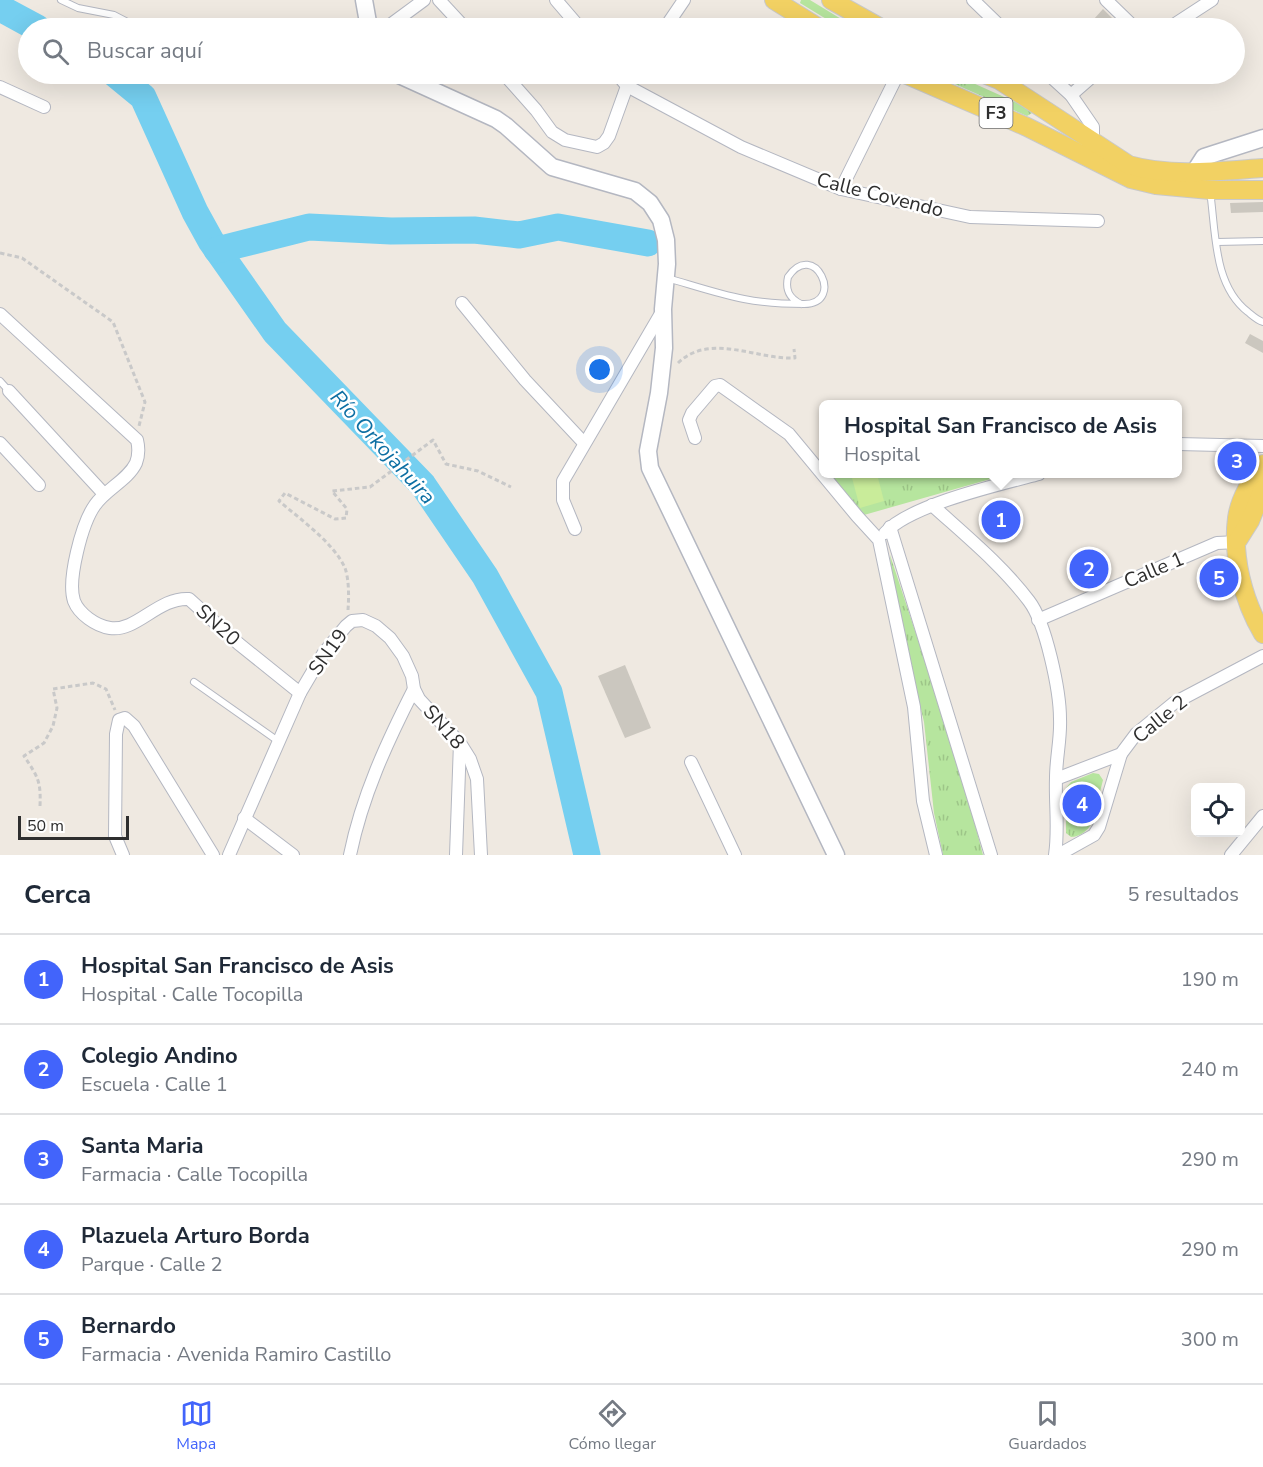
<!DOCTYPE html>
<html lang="es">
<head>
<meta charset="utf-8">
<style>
	:root { --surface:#fff; --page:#f2f2f3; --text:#1f2937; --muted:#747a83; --line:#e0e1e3; --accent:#4264fb }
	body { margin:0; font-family:"Nunito Sans",sans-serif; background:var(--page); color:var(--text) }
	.controls { position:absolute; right:18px; bottom:18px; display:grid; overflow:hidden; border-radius:9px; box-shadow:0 6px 24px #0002 }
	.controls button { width:54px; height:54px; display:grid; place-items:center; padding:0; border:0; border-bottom:2px solid var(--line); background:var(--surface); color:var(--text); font:30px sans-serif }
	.scale { position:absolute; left:18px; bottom:15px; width:111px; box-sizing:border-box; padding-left:6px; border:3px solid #2e2e2e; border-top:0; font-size:16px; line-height:21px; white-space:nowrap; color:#2e2e2e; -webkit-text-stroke:4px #fff; paint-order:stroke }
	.you { position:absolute; left:600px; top:370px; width:21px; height:21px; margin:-15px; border:4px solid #fff; border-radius:50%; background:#1a73e8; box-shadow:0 0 0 9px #1a73e833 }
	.badge { display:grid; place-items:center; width:39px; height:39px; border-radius:50%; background:var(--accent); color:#fff; font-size:20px; font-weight:700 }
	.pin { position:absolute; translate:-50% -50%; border:3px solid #fff; box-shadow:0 2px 6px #0006 }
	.popup { position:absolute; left:819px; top:400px; width:363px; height:78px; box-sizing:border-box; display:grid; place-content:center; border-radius:9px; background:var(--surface); filter:drop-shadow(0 2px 4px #0005); font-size:20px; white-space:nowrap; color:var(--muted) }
	.popup b { font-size:22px; color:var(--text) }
	.popup::after { content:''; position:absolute; left:50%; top:100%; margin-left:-12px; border:12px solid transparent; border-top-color:var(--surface) }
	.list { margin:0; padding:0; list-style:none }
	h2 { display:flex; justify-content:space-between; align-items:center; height:78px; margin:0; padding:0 24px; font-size:26px }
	h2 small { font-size:20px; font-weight:400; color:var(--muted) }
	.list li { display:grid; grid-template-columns:39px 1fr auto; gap:18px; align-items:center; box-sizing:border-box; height:90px; padding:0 24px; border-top:2px solid var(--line) }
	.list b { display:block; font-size:22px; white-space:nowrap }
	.list p { margin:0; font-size:20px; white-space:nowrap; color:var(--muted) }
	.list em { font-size:20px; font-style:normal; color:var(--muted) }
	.icon { flex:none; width:33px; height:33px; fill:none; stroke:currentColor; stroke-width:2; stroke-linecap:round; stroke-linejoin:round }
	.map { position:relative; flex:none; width:1263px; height:855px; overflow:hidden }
	.search { position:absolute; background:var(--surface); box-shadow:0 6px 24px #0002; left:18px; right:18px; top:18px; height:66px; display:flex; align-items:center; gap:15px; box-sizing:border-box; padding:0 21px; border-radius:33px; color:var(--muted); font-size:22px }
	.sheet { height:528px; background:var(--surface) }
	nav { display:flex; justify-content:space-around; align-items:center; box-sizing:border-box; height:84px; border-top:2px solid var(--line); background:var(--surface); font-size:16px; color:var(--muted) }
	nav a { display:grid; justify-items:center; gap:3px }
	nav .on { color:var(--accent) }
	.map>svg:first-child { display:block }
</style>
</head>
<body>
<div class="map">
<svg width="1263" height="855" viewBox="0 0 1263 855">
	<defs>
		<pattern id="grass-tufts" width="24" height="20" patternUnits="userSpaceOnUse" patternTransform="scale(1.5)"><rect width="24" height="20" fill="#b6e59e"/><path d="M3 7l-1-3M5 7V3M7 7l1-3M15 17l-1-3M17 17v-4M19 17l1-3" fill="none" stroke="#9dc588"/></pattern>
	</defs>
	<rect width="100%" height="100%" fill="#efe9e1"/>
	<g fill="url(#grass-tufts)">
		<polygon points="801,0 810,0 856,28 841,28 800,3"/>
		<polygon points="932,74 953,74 1031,109 1032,113 1027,116"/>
		<polygon points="830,474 1008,474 864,515"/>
		<polygon points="890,555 960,767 983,855 943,855 934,813 924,722 893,590"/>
		<path d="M1093 773 1099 774 1103 780 1092 823C1088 830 1080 837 1071 837L1066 833V788L1071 782Z"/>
	</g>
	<polygon fill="#c9ec9a" points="851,474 877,474 884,501 860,508"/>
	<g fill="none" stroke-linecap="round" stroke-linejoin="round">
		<g stroke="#75cff0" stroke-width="27">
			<polyline points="0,8 37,28"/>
			<polyline points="115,74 143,97 195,212 211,241 275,332 423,485 485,576 549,692 587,855"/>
			<polyline points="217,250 309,227 391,231 474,230 519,235 558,227 648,243"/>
		</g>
	</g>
	<g fill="#cbc7bf">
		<polygon points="1103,9 1122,28 1100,28 1101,27 1094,19"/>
		<polygon points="1263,202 1263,212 1231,213 1230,203"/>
		<polygon points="1250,334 1263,341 1263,353 1245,343"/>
		<polygon points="625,665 651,728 625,738 598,676"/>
	</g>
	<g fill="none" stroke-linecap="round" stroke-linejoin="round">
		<defs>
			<g id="lane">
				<polyline points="61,0 78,8 114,15 139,28"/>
				<path d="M1210 191C1216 232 1213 285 1248 312 1254 317 1257 320 1263 322"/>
				<polyline points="1217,242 1263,241"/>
				<path d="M667 278C692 285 718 294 744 299 764 303 784 304 804 304 846 304 814 238 788 277 785 290 789 298 801 304"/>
				<polyline points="0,381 9,391"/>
				<polyline points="194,682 278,741"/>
			</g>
			<g id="street">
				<polyline points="439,0 465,28"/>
				<polyline points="556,0 580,28"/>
				<polyline points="973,0 1002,28"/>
				<polyline points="1106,0 1135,28"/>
				<polyline points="386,28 424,0"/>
				<polyline points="665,28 684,0"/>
				<polyline points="1159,28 1172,26 1212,0"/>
				<polyline points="504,74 536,110 552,132 565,140 597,147 604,143 609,136 627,86 635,74"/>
				<polyline points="617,74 627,86 741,147 841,189 970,217 1098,221"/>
				<polyline points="1048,74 1071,95 1093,127 1093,141"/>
				<polyline points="0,87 44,107"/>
				<polyline points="1071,95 1095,74"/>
				<polyline points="841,189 898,74"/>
				<polyline points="462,303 525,380 584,443"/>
				<path d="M0 314 137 440C139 448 139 455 136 463 128 480 106 489 95 505 82 523 67 580 74 601 79 614 96 626 110 628 137 632 158 597 189 599L239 644 300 693"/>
				<polyline points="9,391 104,494"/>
				<polyline points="695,438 689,420 692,413 715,386 720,385 789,434 857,516 879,540 914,707 923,801 936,855"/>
				<polyline points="0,443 39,485"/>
				<polyline points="1178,444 1263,446"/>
				<path d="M932 505C965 535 1002 565 1029 601 1046 623 1060 691 1060 719 1061 738 1056 758 1056 778 1055 804 1059 829 1055 855"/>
				<polyline points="890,527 991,855"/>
				<polyline points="575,529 563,500 563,481 663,310"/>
				<path d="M885 533C909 505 1001 484 1039 474"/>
				<polyline points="1038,620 1217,543 1238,542"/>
				<polyline points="691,762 735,855"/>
				<polyline points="1056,779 1121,754 1136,734 1174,703 1263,656"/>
				<polyline points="244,818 293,855"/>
				<polyline points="123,855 115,836 116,734 119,720 125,718 134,726 213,855"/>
				<polyline points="229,855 300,693 323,654 346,626 352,621 363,620 376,626 390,638 403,656 412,676 414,689 419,699 460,743 470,759 477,779 481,855"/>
				<path d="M350 855C362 796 387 742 414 689"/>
				<polyline points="456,855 460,743"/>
				<polyline points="1058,855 1094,835 1099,827 1121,754"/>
				<polyline points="1231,855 1263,816"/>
			</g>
			<g id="secondary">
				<polyline points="364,0 369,28"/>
				<polyline points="397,74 496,119 506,126 552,167 635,191 650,203 661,220 666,240 667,264 663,309 664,348 659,393 648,451 650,468 836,855"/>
				<polyline points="1195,171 1204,157 1263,138"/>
			</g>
			<g id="primary">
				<polyline points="774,0 819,28"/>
				<polyline points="831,0 881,28"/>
				<polyline points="905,74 1027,127 1131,179 1156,185 1210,190 1263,190"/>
				<path d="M984 74 999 80 1129 165C1171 177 1220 171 1263 168"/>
				<path d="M1263 464C1252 480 1240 497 1237 518 1232 557 1243 600 1263 634"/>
				<polyline points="1238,540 1250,521 1263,489"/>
			</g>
		</defs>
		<use href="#lane" stroke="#b4b7c1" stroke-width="8"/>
		<use href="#street" stroke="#b4b7c1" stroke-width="14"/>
		<use href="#secondary" stroke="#b4b7c1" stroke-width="19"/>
		<use href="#primary" stroke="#c9c9c9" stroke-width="20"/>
		<g stroke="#c9c9c9" stroke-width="3" stroke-dasharray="4.5 3" stroke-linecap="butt">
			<polyline points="0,253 22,258 113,322 145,402 139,426"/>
			<path d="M678 363C710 332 757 360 795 358L794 349"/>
			<path d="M348 610C349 597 349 579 345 568 334 543 300 519 279 501L285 493 335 519 346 518 347 509 332 491 370 487 433 440 446 464 478 471 511 487"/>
			<path d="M40 806C41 781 38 777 24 756L44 743 53 726 57 708 53 689 93 683 106 689 115 710"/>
		</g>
		<use href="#lane" stroke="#fff" stroke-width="6"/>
		<use href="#street" stroke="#fff" stroke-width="12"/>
		<use href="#secondary" stroke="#fff" stroke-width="16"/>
		<use href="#primary" stroke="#f2d163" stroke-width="18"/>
	</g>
	<g text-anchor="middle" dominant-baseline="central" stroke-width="5" stroke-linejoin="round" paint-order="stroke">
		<rect fill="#fff" stroke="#6d6d6d" stroke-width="1.5" x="979.5" y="98" width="33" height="30" rx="4.5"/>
		<g font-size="18" font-weight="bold" fill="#2e2e2e">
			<text x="996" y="113">F3</text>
		</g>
		<g font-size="20" fill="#2e2e2e" stroke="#fff">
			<text transform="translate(880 195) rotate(14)">Calle Covendo</text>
			<text transform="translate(1154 570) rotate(-23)">Calle 1</text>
			<text transform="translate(218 625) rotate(42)">SN20</text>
			<text transform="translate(328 652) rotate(-54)">SN19</text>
			<text transform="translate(1160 719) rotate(-39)">Calle 2</text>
			<text transform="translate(444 727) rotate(49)">SN18</text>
		</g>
		<g font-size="21" font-style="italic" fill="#0d6fa3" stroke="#fff">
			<text transform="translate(383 447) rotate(48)">Río Orkojahuira</text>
		</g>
	</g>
</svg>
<div class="controls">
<button><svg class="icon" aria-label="locate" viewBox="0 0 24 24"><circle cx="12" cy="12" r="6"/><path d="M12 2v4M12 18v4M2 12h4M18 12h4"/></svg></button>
</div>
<div class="scale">50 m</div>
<div class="you"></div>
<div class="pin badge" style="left:1001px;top:520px">1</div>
<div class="popup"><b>Hospital San Francisco de Asis</b>Hospital</div>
<div class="pin badge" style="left:1089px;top:569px">2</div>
<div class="pin badge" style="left:1237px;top:461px">3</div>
<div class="pin badge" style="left:1082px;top:804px">4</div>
<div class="pin badge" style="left:1219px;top:578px">5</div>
<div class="search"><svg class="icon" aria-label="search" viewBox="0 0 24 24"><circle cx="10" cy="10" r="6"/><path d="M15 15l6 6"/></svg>Buscar aquí</div>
</div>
<section class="sheet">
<h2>Cerca<small>5 resultados</small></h2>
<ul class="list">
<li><span class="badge">1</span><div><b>Hospital San Francisco de Asis</b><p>Hospital · Calle Tocopilla</p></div><em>190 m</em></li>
<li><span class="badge">2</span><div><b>Colegio Andino</b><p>Escuela · Calle 1</p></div><em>240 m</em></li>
<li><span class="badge">3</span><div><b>Santa Maria</b><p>Farmacia · Calle Tocopilla</p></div><em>290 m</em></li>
<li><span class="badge">4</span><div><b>Plazuela Arturo Borda</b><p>Parque · Calle 2</p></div><em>290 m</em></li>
<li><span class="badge">5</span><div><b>Bernardo</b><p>Farmacia · Avenida Ramiro Castillo</p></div><em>300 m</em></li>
</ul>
</section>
<nav>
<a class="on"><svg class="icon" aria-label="map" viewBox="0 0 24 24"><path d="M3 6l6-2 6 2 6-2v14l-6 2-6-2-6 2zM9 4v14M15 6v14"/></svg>Mapa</a>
<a><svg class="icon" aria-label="directions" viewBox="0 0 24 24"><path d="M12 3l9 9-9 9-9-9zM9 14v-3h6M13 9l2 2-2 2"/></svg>Cómo llegar</a>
<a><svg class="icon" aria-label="saved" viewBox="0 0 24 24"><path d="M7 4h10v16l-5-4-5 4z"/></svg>Guardados</a>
</nav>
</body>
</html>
